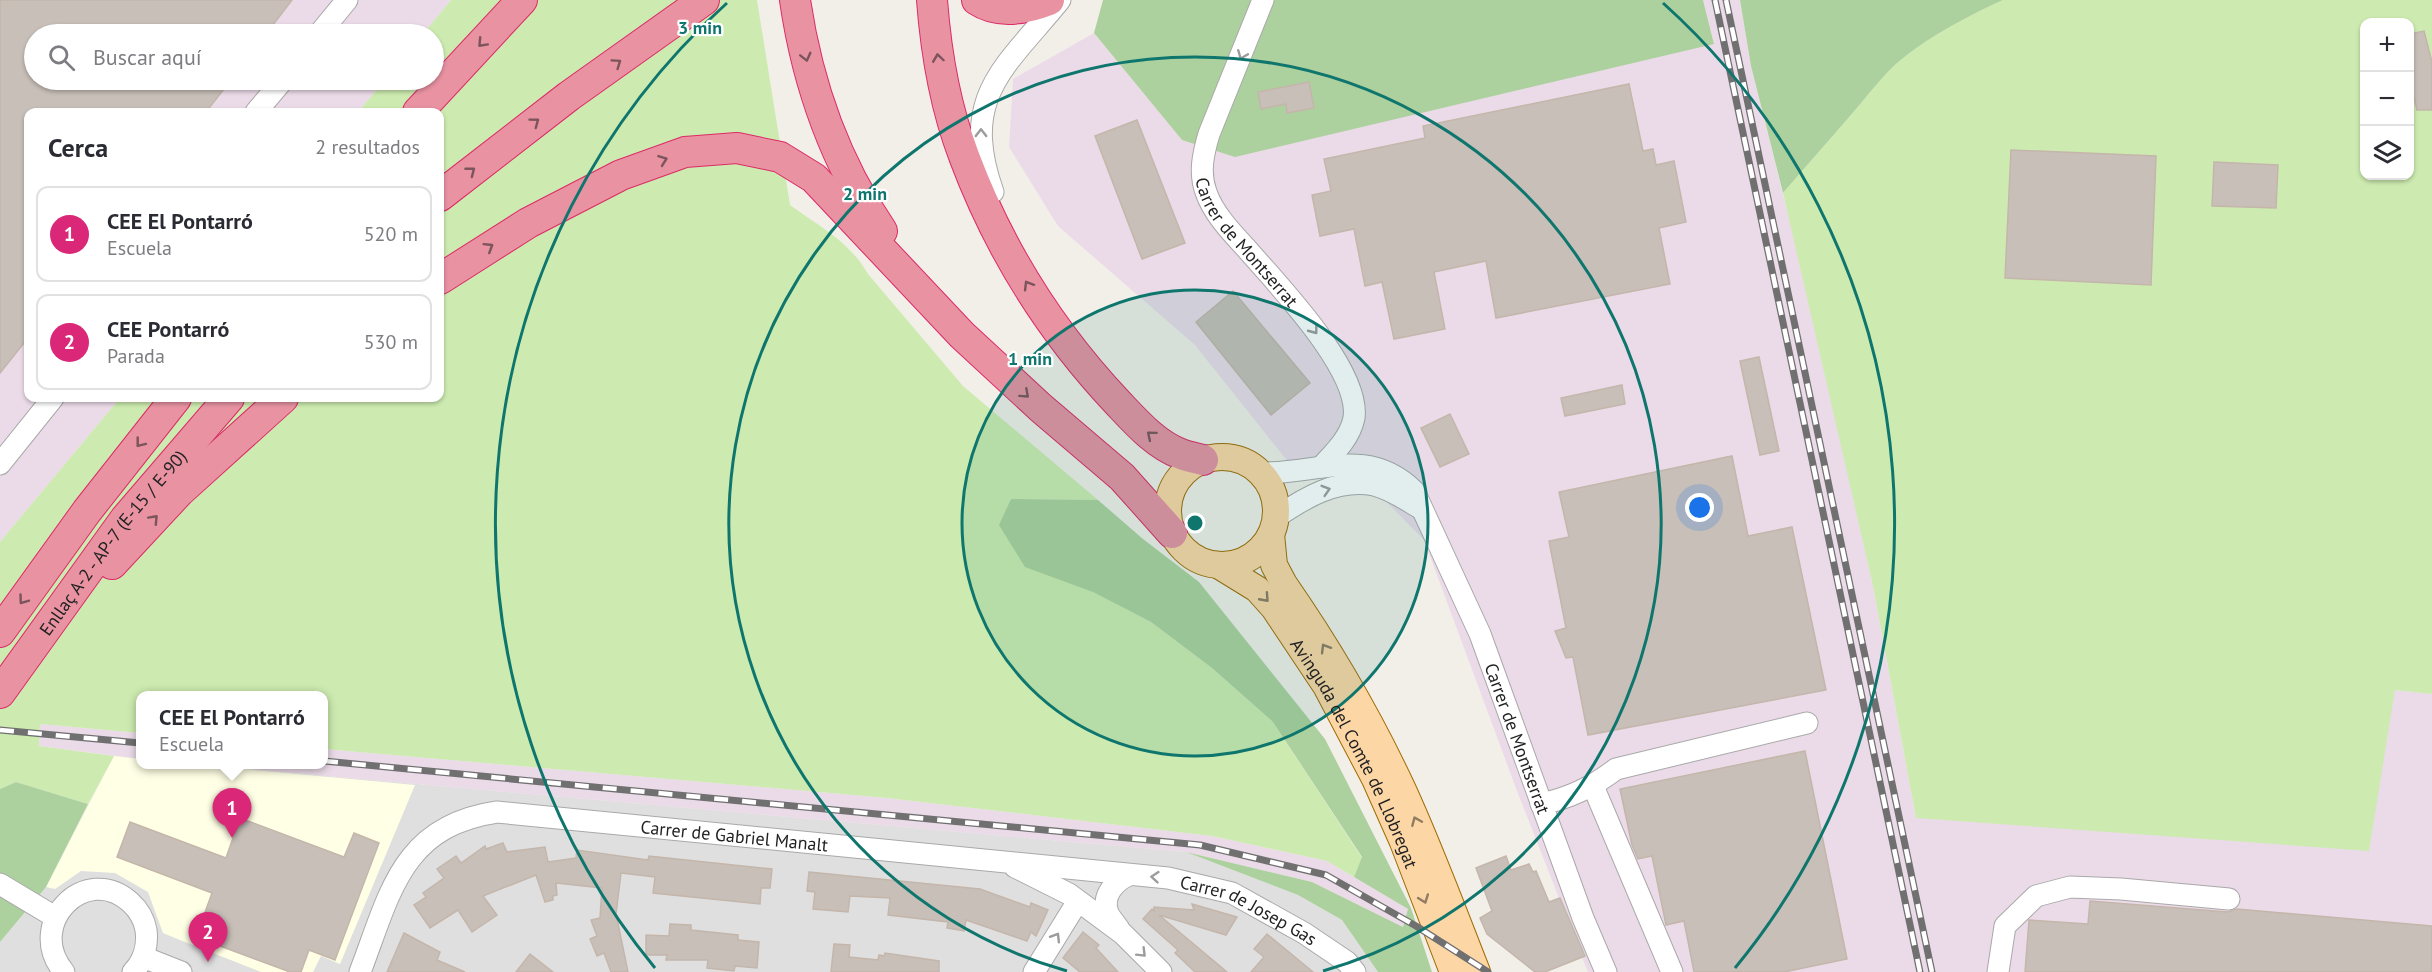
<!DOCTYPE html>
<html lang="es">
<head>
<meta charset="utf-8">
<style>
	:root { --surface:#fff; --page:#f7f7f7; --text:#2b2b33; --muted:#7c7c81; --line:#e1e1e2; --accent:#db2777 }
	body { margin:0; font-family:"PT Sans",sans-serif; background:var(--page); color:var(--text) }
	.controls { position:absolute; right:18px; top:18px; display:grid; overflow:hidden; border-radius:12px; box-shadow:0 2px 4px #0004 }
	.controls button { width:54px; height:54px; display:grid; place-items:center; padding:0; border:0; border-bottom:2px solid var(--line); background:var(--surface); color:var(--text); font:30px sans-serif }
	.you { position:absolute; left:1700px; top:508px; width:21px; height:21px; margin:-15px; border:4px solid #fff; border-radius:50%; background:#1a73e8; box-shadow:0 0 0 9px #1a73e833 }
	.badge { display:grid; place-items:center; width:39px; height:39px; border-radius:50%; background:var(--accent); color:#fff; font-size:20px; font-weight:700 }
	.pin { position:absolute; translate:-50% -50px; filter:drop-shadow(0 2px 3px #0008) }
	.pin::after { content:''; position:absolute; top:32px; width:21px; height:18px; background:inherit; clip-path:polygon(0 0,100% 0,50% 100%) }
	.popup { position:absolute; left:136px; top:691px; width:192px; height:78px; box-sizing:border-box; display:grid; place-content:center; border-radius:12px; background:var(--surface); filter:drop-shadow(0 2px 4px #0005); font-size:20px; white-space:nowrap; color:var(--muted) }
	.popup b { font-size:22px; color:var(--text) }
	.popup::after { content:''; position:absolute; left:50%; top:100%; margin-left:-12px; border:12px solid transparent; border-top-color:var(--surface) }
	.list { margin:0; padding:0; list-style:none }
	h2 { display:flex; justify-content:space-between; align-items:center; height:78px; margin:0; padding:0 24px; font-size:26px }
	h2 small { font-size:20px; font-weight:400; color:var(--muted) }
	.list li { display:grid; grid-template-columns:39px 1fr auto; gap:18px; align-items:center; box-sizing:border-box; height:96px; margin:0 12px 12px; padding:0 12px; border:2px solid var(--line); border-radius:12px }
	.list b { display:block; font-size:22px; white-space:nowrap }
	.list p { margin:0; font-size:20px; white-space:nowrap; color:var(--muted) }
	.list em { font-size:20px; font-style:normal; color:var(--muted) }
	.icon { flex:none; width:33px; height:33px; fill:none; stroke:currentColor; stroke-width:2; stroke-linecap:round; stroke-linejoin:round }
	.map { position:relative; flex:none; width:2432px; height:972px; overflow:hidden }
	.search { position:absolute; background:var(--surface); box-shadow:0 2px 4px #0004; left:24px; top:24px; width:420px; height:66px; display:flex; align-items:center; gap:15px; box-sizing:border-box; padding:0 21px; border-radius:33px; color:var(--muted); font-size:22px }
	.panel { position:absolute; background:var(--surface); box-shadow:0 2px 4px #0004; left:24px; top:108px; width:420px; height:294px; border-radius:12px }
	.map>svg:first-child { display:block }
</style>
</head>
<body>
<div class="map">
<svg width="2432" height="972" viewBox="0 0 2432 972">
	<rect width="100%" height="100%" fill="#f2efe9"/>
	<polygon fill="#e0dfdf" points="114,756 140,759 140,764 202,765 1186,852 1298,895 1342,920 1378,972 0,972 0,942 46,887"/>
	<g fill="#ebdbe8">
		<polygon points="0,0 451,0 423,34 34,34 34,80 385,80 358,112 28,112 28,398 120,398 0,542"/>
		<polygon points="1703,0 1740,0 1751,66 1805,283 1873,586 1916,818 2395,690 2432,694 2432,972 1588,972 1517,791 1424,540 1362,477 1289,463 1195,345 1058,226 1009,147 1013,79 1094,33 1182,140 1714,43"/>
		<polygon points="40,724 140,733 140,759 39,746"/>
		<polygon points="324,749 887,798 1212,836 1327,861 1408,909 1403,927 1312,882 1186,852 202,765 324,764"/>
	</g>
	<polygon fill="#ffffe5" points="114,756 140,759 140,764 202,765 415,785 340,964 321,956 313,972 261,972 180,940 163,933 148,892 115,873 81,871 55,889 46,887"/>
	<g fill="#cdebb0" fill-rule="evenodd">
		<path d="M451 0H757L790 205C820 227 849 241 868 274L963 386 1098 500 1010 499 1093 592 1151 622 1212 668 1273 722 1362 858 1354 877 1327 861 1212 836 887 798 324 749V696H140V733L40 724 39 746 114 756 88 804 16 782 0 789V542L120 398H440V112H358L385 80H434V34H423Z"/>
		<path d="M2003 0H2432V694L2395 690 2369 851 1916 818 1873 586 1783 193C1805 167 1828 142 1850 116 1866 98 1879 80 1896 64 1926 38 1968 16 2003 0ZM2364 22H2410V176H2364Z"/>
	</g>
	<g fill="#add19e">
		<polygon points="1103,0 1703,0 1714,44 1235,157 1182,140 1094,33"/>
		<path d="M1740 0H2003C1968 16 1926 38 1896 64 1879 80 1866 98 1850 116 1828 142 1805 167 1783 193L1751 66Z"/>
		<polygon points="1011,499 1098,500 1143,539 1199,582 1325,739 1411,908 1432,972 1378,972 1342,920 1298,895 1186,852 1312,882 1403,927 1408,909 1354,877 1362,857 1273,722 1212,668 1151,622 1093,592 1025,567 999,525"/>
		<polygon points="16,782 88,804 46,887 0,942 0,789"/>
	</g>
	<g fill="#c7bfb8" stroke="#c4b6ab" stroke-width="1.5">
		<polygon points="0,0 292,0 266,34 34,34 34,80 231,80 206,112 28,112 28,338 0,373"/>
		<polygon points="2424,31 2432,62 2432,110 2417,110 2409,79 2409,34"/>
		<polygon points="1309,82 1314,108 1287,113 1286,104 1261,109 1258,92"/>
		<polygon points="1629,84 1643,151 1653,149 1656,165 1674,161 1686,222 1659,228 1670,284 1496,318 1486,261 1434,272 1445,329 1394,339 1382,282 1365,286 1354,229 1320,236 1312,195 1331,191 1324,159 1425,138 1423,126"/>
		<polygon points="1137,120 1185,243 1142,259 1095,136"/>
		<polygon points="2011,150 2156,156 2151,285 2005,278"/>
		<polygon points="2214,162 2278,165 2276,208 2212,206"/>
		<polygon points="1233,291 1310,383 1271,415 1196,322"/>
		<polygon points="1759,357 1779,451 1760,455 1740,361"/>
		<polygon points="1622,385 1625,404 1565,416 1561,398"/>
		<polygon points="1450,414 1469,454 1440,467 1421,428"/>
		<polygon points="1732,456 1748,536 1792,527 1826,690 1588,735 1573,657 1566,658 1555,631 1566,628 1549,541 1569,537 1559,492"/>
		<polygon points="1805,751 1847,959 1784,972 1694,972 1684,921 1666,925 1652,856 1638,859 1632,845 1620,789"/>
		<polygon points="240,818 344,857 354,833 379,843 335,960 309,950 301,972 290,972 196,937 212,893 117,857 130,822 226,858"/>
		<polygon points="503,843 507,852 545,847 548,862 576,858 577,850 648,860 649,856 772,869 770,888 761,888 760,904 653,893 655,877 621,873 616,914 628,972 611,972 604,953 597,956 590,939 597,936 591,920 600,918 602,888 556,883 557,895 553,896 553,900 545,902 536,875 483,896 497,915 472,932 458,910 430,928 414,905 426,897 423,893 444,878 437,869 456,856 461,863 485,846 486,849"/>
		<polygon points="1506,856 1511,870 1529,864 1533,872 1536,871 1549,902 1560,898 1585,956 1545,972 1535,972 1487,934 1480,918 1492,911 1476,868"/>
		<polygon points="809,872 980,889 1030,907 1031,903 1048,910 1036,936 1031,932 1027,941 966,920 964,931 947,928 948,922 888,915 890,898 850,896 848,912 813,909 815,892 807,891"/>
		<polygon points="2090,901 2228,912 2237,909 2432,926 2432,972 2025,972 2029,920 2088,924"/>
		<polygon points="1192,904 1237,917 1226,935 1159,915 1227,972 1195,972 1175,953 1178,950 1143,919 1152,909 1154,911 1154,907 1194,910"/>
		<polygon points="670,924 691,925 691,930 738,935 738,940 759,942 757,968 735,966 734,971 707,968 708,960 666,960 667,955 646,955 646,935 669,936"/>
		<polygon points="1083,932 1099,945 1096,948 1118,972 1080,972 1063,958"/>
		<polygon points="404,933 440,952 437,960 465,972 387,972"/>
		<polygon points="1267,934 1295,957 1313,972 1251,972 1264,957 1254,949"/>
		<polygon points="834,944 850,945 849,957 878,960 879,955 884,956 885,953 939,961 939,972 831,972"/>
		<polygon points="530,954 553,972 516,972"/>
	</g>
	<g fill="none" stroke-linecap="round" stroke-linejoin="round">
		<defs>
			<g id="minor">
				<path id="s1" d="M1263 0 1209 134C1203 154 1199 173 1206 192 1213 213 1231 232 1246 248 1276 283 1361 370 1354 418 1350 438 1334 453 1321 467"/>
				<polyline points="319,34 347,0"/>
				<polyline points="256,112 283,80"/>
				<path d="M993 192C959 96 1005 68 1060 0"/>
				<polyline points="0,464 53,398"/>
				<path id="s2" d="M1261 473C1317 474 1368 445 1414 491L1480 634 1583 918 1606 972"/>
				<path d="M1275 518C1304 498 1337 478 1374 485 1391 489 1406 500 1420 508"/>
				<polyline points="1593,786 1672,972"/>
				<path d="M1541 804C1570 798 1592 787 1616 769L1807 723"/>
				<polyline points="1015,867 1069,894 1123,934 1161,972"/>
				<polyline points="0,884 55,917"/>
				<path d="M1119 929C1116 924 1110 918 1108 913 1101 896 1115 881 1129 875"/>
				<polyline points="143,957 181,972"/>
				<path d="M64 972C24 924 86 862 130 902 139 910 144 919 146 930 148 945 144 961 133 972"/>
				<path id="s3" d="M360 972C390 894 401 826 497 812L1168 878 1232 893 1304 933 1347 962 1355 972"/>
				<polyline points="1034,972 1078,901"/>
				<polyline points="1998,972 2005,926 2036,896 2070,887 2121,889 2229,899"/>
			</g>
			<g id="major">
				<circle cx="1222" cy="511" r="54"/>
				<path d="M1271 534 1274 565 1284 584C1329 649 1370 719 1403 790 1430 849 1453 911 1477 972"/>
				<path id="s4" d="M1218 565 1257 589 1274 608 1326 686 1375 779 1403 842 1453 972"/>
			</g>
			<g id="highway">
				<path d="M795 0C807 82 835 162 882 231"/>
				<path d="M932 0C936 53 945 106 964 156 998 247 1051 332 1118 403 1136 422 1156 445 1181 454 1188 457 1196 458 1203 460"/>
				<path d="M977 0C998 14 1026 9 1049 0"/>
				<polyline points="418,112 522,0"/>
				<polyline points="440,196 569,96 704,0"/>
				<polyline points="440,279 528,223 621,175 685,152 737,148 780,157 814,178 962,335 1041,408 1122,477 1172,533"/>
				<polyline points="112,564 179,492 283,398"/>
				<polyline points="0,632 87,511 176,398"/>
				<path id="s5" d="M0 693 125 519 229 398"/>
			</g>
		</defs>
		<use href="#minor" stroke="#a9a9a9" stroke-width="23"/>
		<use href="#major" stroke="#a06b00" stroke-width="28"/>
		<use href="#highway" stroke="#dc2a67" stroke-width="32"/>
		<use href="#minor" stroke="#fff" stroke-width="21"/>
		<use href="#major" stroke="#fcd6a4" stroke-width="26"/>
		<use href="#highway" stroke="#e892a2" stroke-width="30"/>
		<defs>
			<g id="rail">
				<polyline points="1715,0 1920,972"/>
				<polyline points="1726,0 1932,972"/>
				<polyline points="0,730 140,743"/>
				<polyline points="324,761 1200,845 1326,875 1416,926 1488,972"/>
			</g>
		</defs>
		<use href="#rail" stroke="#707070" stroke-width="7"/>
		<use href="#rail" stroke="#fff" stroke-width="4.5" stroke-dasharray="14" stroke-linecap="butt"/>
	</g>
	<defs><path id="oneway-chevron" d="M-2-3.5L2.5 0L-2 3.5" fill="none" stroke-width="1.6" stroke-linecap="round" stroke-linejoin="round" transform="scale(1.5)"/></defs>
	<g stroke="#7b545c">
		<use href="#oneway-chevron" transform="translate(482 43) rotate(133)"/>
		<use href="#oneway-chevron" transform="translate(806 57) rotate(76)"/>
		<use href="#oneway-chevron" transform="translate(938 58) rotate(-98)"/>
		<use href="#oneway-chevron" transform="translate(617 63) rotate(-35)"/>
		<use href="#oneway-chevron" transform="translate(535 122) rotate(-37)"/>
		<use href="#oneway-chevron" transform="translate(663 160) rotate(-20)"/>
		<use href="#oneway-chevron" transform="translate(471 171) rotate(-38)"/>
		<use href="#oneway-chevron" transform="translate(489 247) rotate(-32)"/>
		<use href="#oneway-chevron" transform="translate(1028 285) rotate(-121)"/>
		<use href="#oneway-chevron" transform="translate(1025 394) rotate(42)"/>
		<use href="#oneway-chevron" transform="translate(1151 435) rotate(-140)"/>
		<use href="#oneway-chevron" transform="translate(140 443) rotate(128)"/>
		<use href="#oneway-chevron" transform="translate(154 519) rotate(-47)"/>
		<use href="#oneway-chevron" transform="translate(23 600) rotate(126)"/>
	</g>
	<g stroke="#9c9c9c">
		<use href="#oneway-chevron" transform="translate(1242 55) rotate(112)"/>
		<use href="#oneway-chevron" transform="translate(981 133) rotate(-90)"/>
		<use href="#oneway-chevron" transform="translate(1314 330) rotate(53)"/>
		<use href="#oneway-chevron" transform="translate(1326 490) rotate(-17)"/>
		<use href="#oneway-chevron" transform="translate(1155 877) rotate(-175)"/>
		<use href="#oneway-chevron" transform="translate(1056 937) rotate(-58)"/>
		<use href="#oneway-chevron" transform="translate(1142 953) rotate(45)"/>
	</g>
	<g stroke="#8f7c63">
		<use href="#oneway-chevron" transform="translate(1265 598) rotate(48)"/>
		<use href="#oneway-chevron" transform="translate(1325 648) rotate(-121)"/>
		<use href="#oneway-chevron" transform="translate(1416 821) rotate(-113)"/>
		<use href="#oneway-chevron" transform="translate(1424 899) rotate(70)"/>
	</g>
	<circle cx="1195" cy="523" r="233" fill="#0f766e" fill-opacity=".12"/>
	<g fill="none" stroke="#0f766e" stroke-width="3">
		<circle cx="1195" cy="523" r="233"/>
		<path d="M1067 971A466 466 0 1 1 1323 971"/>
		<path d="M655 968A700 700 0 0 1 727 3M1663 3A700 700 0 0 1 1735 968"/>
	</g>
	<g text-anchor="middle" dominant-baseline="central" stroke-width="4.5" stroke-linejoin="round" paint-order="stroke">
		<g font-size="18" fill="#222" stroke="#fff">
			<text stroke="none"><textPath href="#s1" startOffset="268">Carrer de Montserrat</textPath></text>
			<text stroke="none"><textPath href="#s5" startOffset="188">Enllaç A-2 - AP-7 (E-15 / E-90)</textPath></text>
			<text stroke="none"><textPath href="#s2" startOffset="429">Carrer de Montserrat</textPath></text>
			<text stroke="none"><textPath href="#s4" startOffset="238">Avinguda del Comte de Llobregat</textPath></text>
			<text stroke="none"><textPath href="#s3" startOffset="464">Carrer de Gabriel Manalt</textPath></text>
			<text stroke="none"><textPath href="#s3" startOffset="987">Carrer de Josep Gas</textPath></text>
		</g>
	</g>
	<circle cx="1195" cy="523" r="9" fill="#0f766e" stroke="#fff" stroke-width="3"/>
	<g font-size="18" text-anchor="middle" font-weight="bold" fill="#0f766e" stroke="#fff" stroke-width="4.5" stroke-linejoin="round" paint-order="stroke">
		<text x="700" y="34">3 min</text>
		<text x="865" y="200">2 min</text>
		<text x="1030" y="365">1 min</text>
	</g>
</svg>
<div class="controls">
<button>+</button>
<button>−</button>
<button><svg class="icon" aria-label="layers" viewBox="0 0 24 24"><path d="M12 4l9 5-9 5-9-5zM3 14l9 5 9-5"/></svg></button>
</div>
<div class="you"></div>
<div class="pin badge" style="left:232px;top:838px">1</div>
<div class="popup"><b>CEE El Pontarró</b>Escuela</div>
<div class="pin badge" style="left:208px;top:962px">2</div>
<div class="search"><svg class="icon" aria-label="search" viewBox="0 0 24 24"><circle cx="10" cy="10" r="6"/><path d="M15 15l6 6"/></svg>Buscar aquí</div>
<section class="panel">
<h2>Cerca<small>2 resultados</small></h2>
<ul class="list">
<li><span class="badge">1</span><div><b>CEE El Pontarró</b><p>Escuela</p></div><em>520 m</em></li>
<li><span class="badge">2</span><div><b>CEE Pontarró</b><p>Parada</p></div><em>530 m</em></li>
</ul>
</section>
</div>
</body>
</html>
